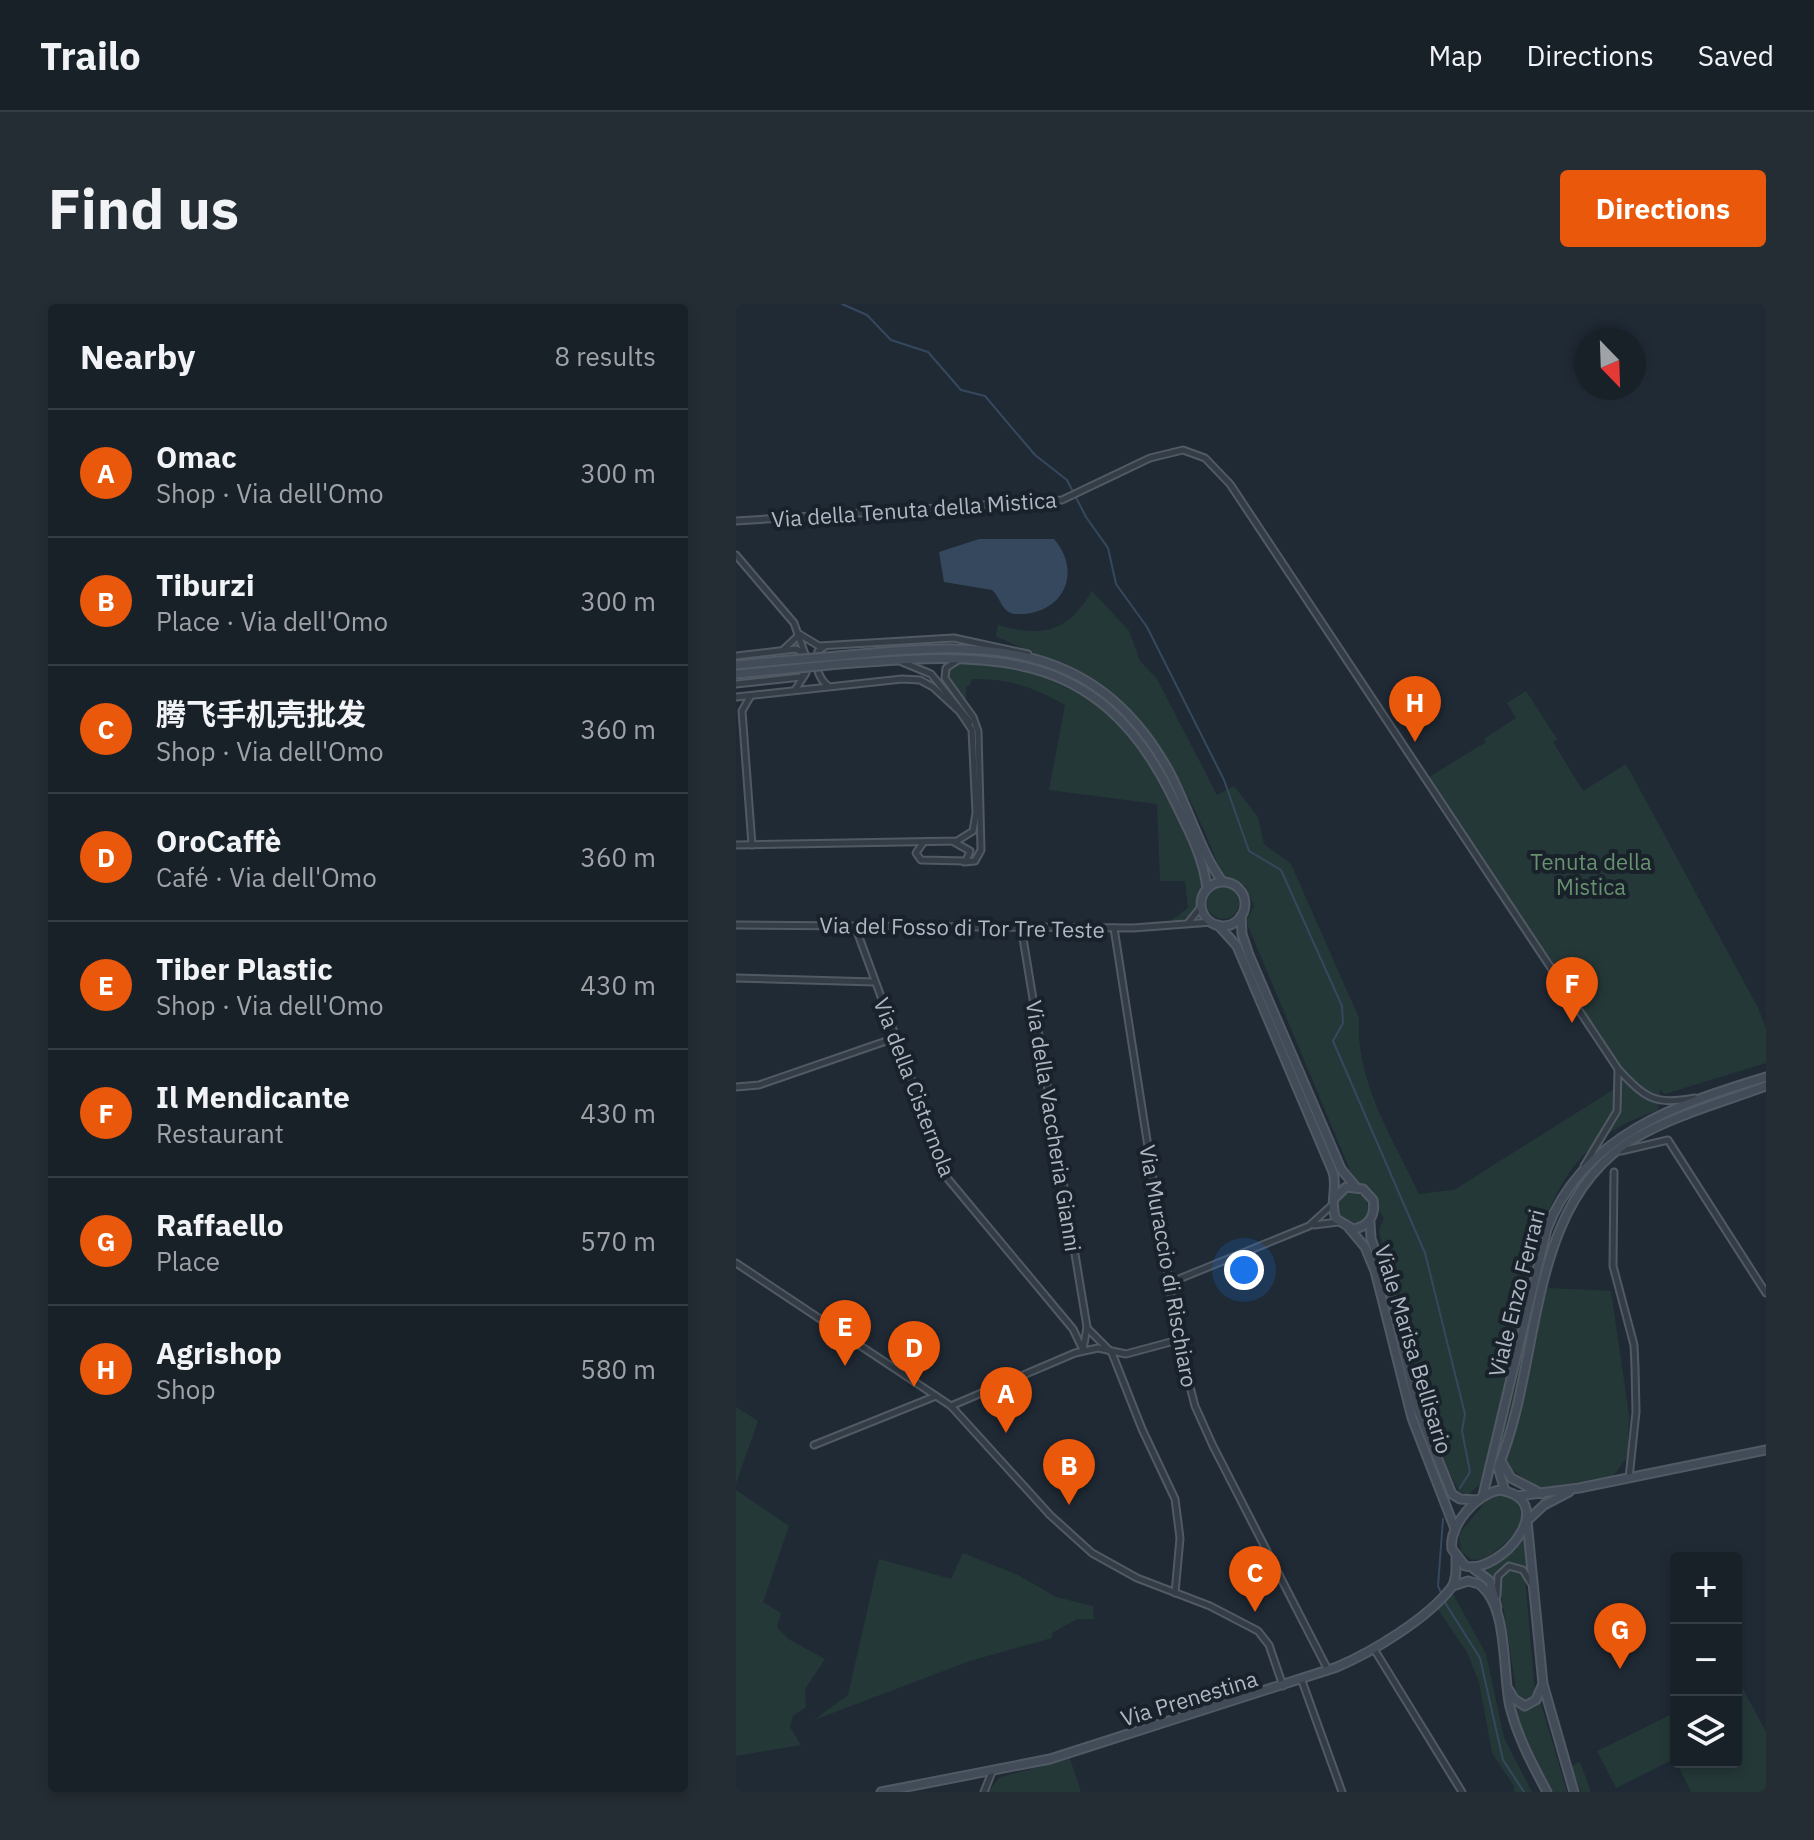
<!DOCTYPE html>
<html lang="en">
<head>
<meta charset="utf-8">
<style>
	:root { --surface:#182028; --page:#252d34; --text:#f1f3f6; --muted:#9fa3a8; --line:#363e45; --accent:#ea580c }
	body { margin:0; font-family:"IBM Plex Sans","Noto Sans SC",sans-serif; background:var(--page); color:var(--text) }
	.controls { position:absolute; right:24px; bottom:24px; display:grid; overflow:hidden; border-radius:8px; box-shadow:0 4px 12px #0003 }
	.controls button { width:72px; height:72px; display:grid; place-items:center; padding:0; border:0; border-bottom:2px solid var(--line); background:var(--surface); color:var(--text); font:40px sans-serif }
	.compass { position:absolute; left:838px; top:24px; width:72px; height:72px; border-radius:50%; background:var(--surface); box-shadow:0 4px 12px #0003; rotate:157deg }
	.you { position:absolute; left:508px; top:966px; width:28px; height:28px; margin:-20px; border:6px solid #fff; border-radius:50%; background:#1a73e8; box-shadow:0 0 0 12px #1a73e833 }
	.badge { display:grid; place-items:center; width:52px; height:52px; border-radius:50%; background:var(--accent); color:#fff; font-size:26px; font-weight:700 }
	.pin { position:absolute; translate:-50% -66px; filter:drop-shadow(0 2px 4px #0008) }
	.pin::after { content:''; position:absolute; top:42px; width:28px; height:24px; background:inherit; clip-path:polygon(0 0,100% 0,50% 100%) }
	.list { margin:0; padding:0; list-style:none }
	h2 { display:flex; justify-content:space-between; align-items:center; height:104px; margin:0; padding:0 32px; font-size:34px }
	h2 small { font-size:26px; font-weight:400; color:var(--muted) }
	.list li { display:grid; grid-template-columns:52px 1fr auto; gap:24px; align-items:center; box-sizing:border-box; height:128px; padding:0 32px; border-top:2px solid var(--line) }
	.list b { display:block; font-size:30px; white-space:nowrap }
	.list p { margin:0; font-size:26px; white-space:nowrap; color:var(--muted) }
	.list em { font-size:26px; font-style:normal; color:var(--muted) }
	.icon { flex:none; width:44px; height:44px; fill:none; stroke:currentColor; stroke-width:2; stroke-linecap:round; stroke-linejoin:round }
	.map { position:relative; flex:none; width:1030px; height:1488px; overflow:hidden; border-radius:8px }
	header { display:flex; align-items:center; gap:48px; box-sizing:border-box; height:112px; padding:0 40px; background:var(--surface); border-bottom:2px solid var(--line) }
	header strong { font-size:38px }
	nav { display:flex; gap:44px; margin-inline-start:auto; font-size:28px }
	.intro { display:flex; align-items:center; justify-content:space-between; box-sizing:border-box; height:192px; padding:0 48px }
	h1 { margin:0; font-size:56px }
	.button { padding:20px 36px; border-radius:8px; background:var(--accent); color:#fff; font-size:28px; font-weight:700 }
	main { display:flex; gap:48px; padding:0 48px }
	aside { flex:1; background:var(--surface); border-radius:8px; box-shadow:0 4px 12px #0003 }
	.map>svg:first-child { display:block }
</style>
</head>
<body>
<header>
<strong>Trailo</strong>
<nav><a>Map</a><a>Directions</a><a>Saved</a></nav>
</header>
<div class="intro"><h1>Find us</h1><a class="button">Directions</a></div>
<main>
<aside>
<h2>Nearby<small>8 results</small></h2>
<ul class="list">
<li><span class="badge">A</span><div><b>Omac</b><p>Shop · Via dell'Omo</p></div><em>300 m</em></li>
<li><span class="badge">B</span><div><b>Tiburzi</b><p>Place · Via dell'Omo</p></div><em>300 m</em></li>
<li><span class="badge">C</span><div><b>腾飞手机壳批发</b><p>Shop · Via dell'Omo</p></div><em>360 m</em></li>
<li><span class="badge">D</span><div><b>OroCaffè</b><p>Café · Via dell'Omo</p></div><em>360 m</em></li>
<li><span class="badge">E</span><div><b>Tiber Plastic</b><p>Shop · Via dell'Omo</p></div><em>430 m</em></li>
<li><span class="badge">F</span><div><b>Il Mendicante</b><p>Restaurant</p></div><em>430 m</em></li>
<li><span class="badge">G</span><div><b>Raffaello</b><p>Place</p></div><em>570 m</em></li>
<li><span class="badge">H</span><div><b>Agrishop</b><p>Shop</p></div><em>580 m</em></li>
</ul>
</aside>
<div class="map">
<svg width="1030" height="1488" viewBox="0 0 1030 1488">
	<rect width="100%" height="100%" fill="#202a35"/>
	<g fill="#253838">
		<path d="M356 287 393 327 404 357 421 375 481 491 498 482 522 513 528 540 555 560 623 714C619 777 657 834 683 890L718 886 883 782 878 775 876 748 693 473 750 438 748 435 780 414 771 399 790 387 821 435 817 438 847 487 890 460 1022 704 1030 724V759L929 790 924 785 922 806C829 837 809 901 791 989L813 984 875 987 893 1111 892 1152 877 1172 801 1185 778 1167 749 1161 744 1180 732 1191 723 1187 708 1159 681 1078 649 958 643 926 648 914 614 866 510 617 518 602 509 582 487 574C462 506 428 433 371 387 350 369 288 346 260 332L262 321C307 334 332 328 356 287Z"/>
		<path d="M224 359 293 366 357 397 377 414 412 457 427 479 468 577 461 605 454 613 429 621 452 604 449 577H424L421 500 313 486 329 401C295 382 275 375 236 375L234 381 230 382V396L213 372 214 366Z"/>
		<circle cx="487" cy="599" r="16"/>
		<circle cx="617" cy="904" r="15"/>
		<polygon points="0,1103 22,1117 0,1179"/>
		<polygon points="0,1186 53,1222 27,1298 45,1309 41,1323 54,1336 89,1355 69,1385 70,1403 57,1412 54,1423 65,1441 0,1452"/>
		<path d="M761 1191C771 1192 778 1194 783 1203 794 1224 763 1243 750 1255L736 1256 725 1247 723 1230 751 1196Z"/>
		<polygon points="789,1232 793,1268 777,1259 765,1263 758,1274 748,1266"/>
		<polygon points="227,1249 282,1271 320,1293 357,1302 358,1315 341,1315 316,1329 316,1334 234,1357 78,1416 112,1391 143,1255 215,1275"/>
		<polygon points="775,1265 785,1268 789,1274 799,1388 791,1399 781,1393 764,1281 767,1268"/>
		<polygon points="717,1290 750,1350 768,1434 796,1488 778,1488 778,1482 756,1449 743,1378 731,1348 701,1304"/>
		<polygon points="1000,1372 1030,1428 1030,1488 955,1488 940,1458 1000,1458"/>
		<polygon points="804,1396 831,1488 817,1488 790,1438 778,1401 791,1407 802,1402"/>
		<polygon points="940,1408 940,1457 938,1455 880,1484 861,1447"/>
		<polygon points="334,1455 345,1488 252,1488 264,1473"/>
		<polygon points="844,1458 855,1488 845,1488 835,1462"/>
	</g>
	<path fill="#36485d" d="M243 235H318C345 266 330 306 289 310 283 310 276 311 271 307 264 301 263 292 256 286L208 278 203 248Z"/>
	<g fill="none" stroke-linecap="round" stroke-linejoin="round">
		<g stroke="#36485d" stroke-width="2">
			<polyline points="106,0 131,11 155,36 192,48 225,86 249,92 299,151 331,176 350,213 372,244 380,280 411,323 488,476 513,547 545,566 606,702 607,719 597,737 689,949 729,1110 726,1127 734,1168 724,1184"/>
			<polyline points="706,1291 702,1282 707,1215"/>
			<polyline points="708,1297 744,1354 767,1456 788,1488"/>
		</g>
		<defs>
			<g id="street">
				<path d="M0 217 326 196 414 154 447 146 469 154 494 180 882 765C910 795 918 801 959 794"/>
				<polyline points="0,251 58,319 72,359 65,373 0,380"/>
				<polyline points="63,330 83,342 218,334 292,350"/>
				<path d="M88 343 82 347C79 361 81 373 92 382"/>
				<polyline points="47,346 63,331"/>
				<polyline points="0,352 60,345 70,351"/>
				<polyline points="222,356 210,364 209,374 237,413 242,427 245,546 239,557 228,558"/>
				<polyline points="166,358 195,370 234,418"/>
				<polyline points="59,386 70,369"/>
				<polyline points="0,393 166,375 184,376 197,383 224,408 236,426 240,509 237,527 221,537 0,541"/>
				<polyline points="14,393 6,407 16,541"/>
				<polyline points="187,539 180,549 185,556 230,557 234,547 218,538"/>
				<polyline points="452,619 465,603"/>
				<polyline points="0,621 397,624 476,618"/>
				<polyline points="119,622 212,875 337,1025 347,1046"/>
				<polyline points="285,622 351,1023 347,1046"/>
				<polyline points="378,624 442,1036 459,1102 477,1142 592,1366"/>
				<polyline points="0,674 139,678"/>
				<polyline points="0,783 23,781 159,734"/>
				<polyline points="885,847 932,836 1030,989"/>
				<polyline points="848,862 881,807 882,766"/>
				<polyline points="878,868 877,962 898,1041 899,1063 900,1108 893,1174"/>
				<polyline points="578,921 602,918"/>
				<polyline points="0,959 215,1102 314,1211 356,1249 401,1274 474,1302 522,1327 533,1341 547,1382"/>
				<polyline points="433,979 573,922 596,901"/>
				<polyline points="351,1024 376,1049 406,1125 439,1195 444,1234 439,1289"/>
				<polyline points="215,1102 339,1049 362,1044 390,1050 442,1036"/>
				<polyline points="78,1141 200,1092"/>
				<polyline points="761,1292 762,1272 773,1262 787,1266 795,1279"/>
				<polyline points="638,1345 726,1488"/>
				<polyline points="566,1377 606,1488"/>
				<polyline points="248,1488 256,1468"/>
			</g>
			<g id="secondary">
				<path d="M102 352C237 339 353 329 430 462 450 496 464 548 486 577"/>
				<path d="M103 360C248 349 359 339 434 488 448 517 468 552 471 585"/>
				<polyline points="0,361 42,357"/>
				<polyline points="0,370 43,366"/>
				<circle cx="487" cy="600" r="22"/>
				<polyline points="505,612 506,630 513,651 605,865 620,883"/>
				<path d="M482 621 501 642 597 868C602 884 593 899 600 915L617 925C632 923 640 912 637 896L627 885 610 883 598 895"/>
				<polyline points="634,918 635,935 653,984 681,1104 716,1190 724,1195 742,1196"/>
				<polyline points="613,924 629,943 639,967 676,1114 719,1225"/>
				<polyline points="765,1157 775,1174 806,1190"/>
				<path d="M764 1186C826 1197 765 1271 729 1262L716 1245C712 1222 741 1189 764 1186Z"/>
				<path d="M769 1187 762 1163C807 1057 788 900 899 834 939 811 987 798 1030 782"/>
				<path d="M747 1191 811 925C847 831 941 800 1030 773"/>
				<polyline points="781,1192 843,1184 1030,1146"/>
				<polyline points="792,1216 808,1201 833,1188"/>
				<polyline points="791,1217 807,1380 838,1488"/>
				<polyline points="738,1265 754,1277 761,1303"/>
				<path d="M717 1282 732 1277 743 1280C773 1302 766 1368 774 1403 782 1434 796 1460 811 1488"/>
				<polyline points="773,1386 778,1395 789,1402 800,1396 806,1382"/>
				<path d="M145 1488 314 1455 601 1363C636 1348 691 1315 715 1284 721 1276 720 1264 720 1254"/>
			</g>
		</defs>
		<use href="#street" stroke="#515a64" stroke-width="9"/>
		<use href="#secondary" stroke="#515a64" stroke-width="11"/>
		<use href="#street" stroke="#343c46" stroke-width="5"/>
		<use href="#secondary" stroke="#424b58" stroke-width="7"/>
		<defs>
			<g id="secondary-bridge">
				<polyline points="42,357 102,352"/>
				<polyline points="43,366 103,360"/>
			</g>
		</defs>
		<use href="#secondary-bridge" stroke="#515a64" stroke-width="11" stroke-linecap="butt"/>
		<use href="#secondary-bridge" stroke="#424b58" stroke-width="7"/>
	</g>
	<g text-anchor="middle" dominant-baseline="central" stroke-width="8" stroke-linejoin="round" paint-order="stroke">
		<g font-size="22" fill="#aeb7c3" stroke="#19212a">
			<text transform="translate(178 205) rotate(-4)">Via della Tenuta della Mistica</text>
			<text transform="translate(226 623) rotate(1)">Via del Fosso di Tor Tre Teste</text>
			<text transform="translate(179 783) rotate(69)">Via della Cisternola</text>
			<text transform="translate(318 822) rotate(81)">Via della Vaccheria Gianni</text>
			<text transform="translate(433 962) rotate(80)">Via Muraccio di Rischiaro</text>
			<text transform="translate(780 989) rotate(-76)">Viale Enzo Ferrari</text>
			<text transform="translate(678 1045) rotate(73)">Viale Marisa Bellisario</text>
			<text transform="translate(453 1394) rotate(-17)">Via Prenestina</text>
		</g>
		<g font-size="22" fill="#67916f" stroke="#19212a">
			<text x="855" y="557">Tenuta della<tspan x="855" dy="25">Mistica</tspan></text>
		</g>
	</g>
</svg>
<div class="controls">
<button>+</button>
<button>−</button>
<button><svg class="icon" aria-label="layers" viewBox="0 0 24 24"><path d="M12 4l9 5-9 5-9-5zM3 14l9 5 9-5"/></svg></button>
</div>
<svg class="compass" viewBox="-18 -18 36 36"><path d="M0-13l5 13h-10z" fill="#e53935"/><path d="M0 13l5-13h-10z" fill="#9fa3a8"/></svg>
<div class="you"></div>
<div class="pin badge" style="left:270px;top:1129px">A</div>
<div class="pin badge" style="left:333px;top:1201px">B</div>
<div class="pin badge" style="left:519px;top:1308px">C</div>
<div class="pin badge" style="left:178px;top:1083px">D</div>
<div class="pin badge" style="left:109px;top:1062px">E</div>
<div class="pin badge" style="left:836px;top:719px">F</div>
<div class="pin badge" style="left:884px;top:1365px">G</div>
<div class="pin badge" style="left:679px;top:438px">H</div>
</div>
</main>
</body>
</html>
